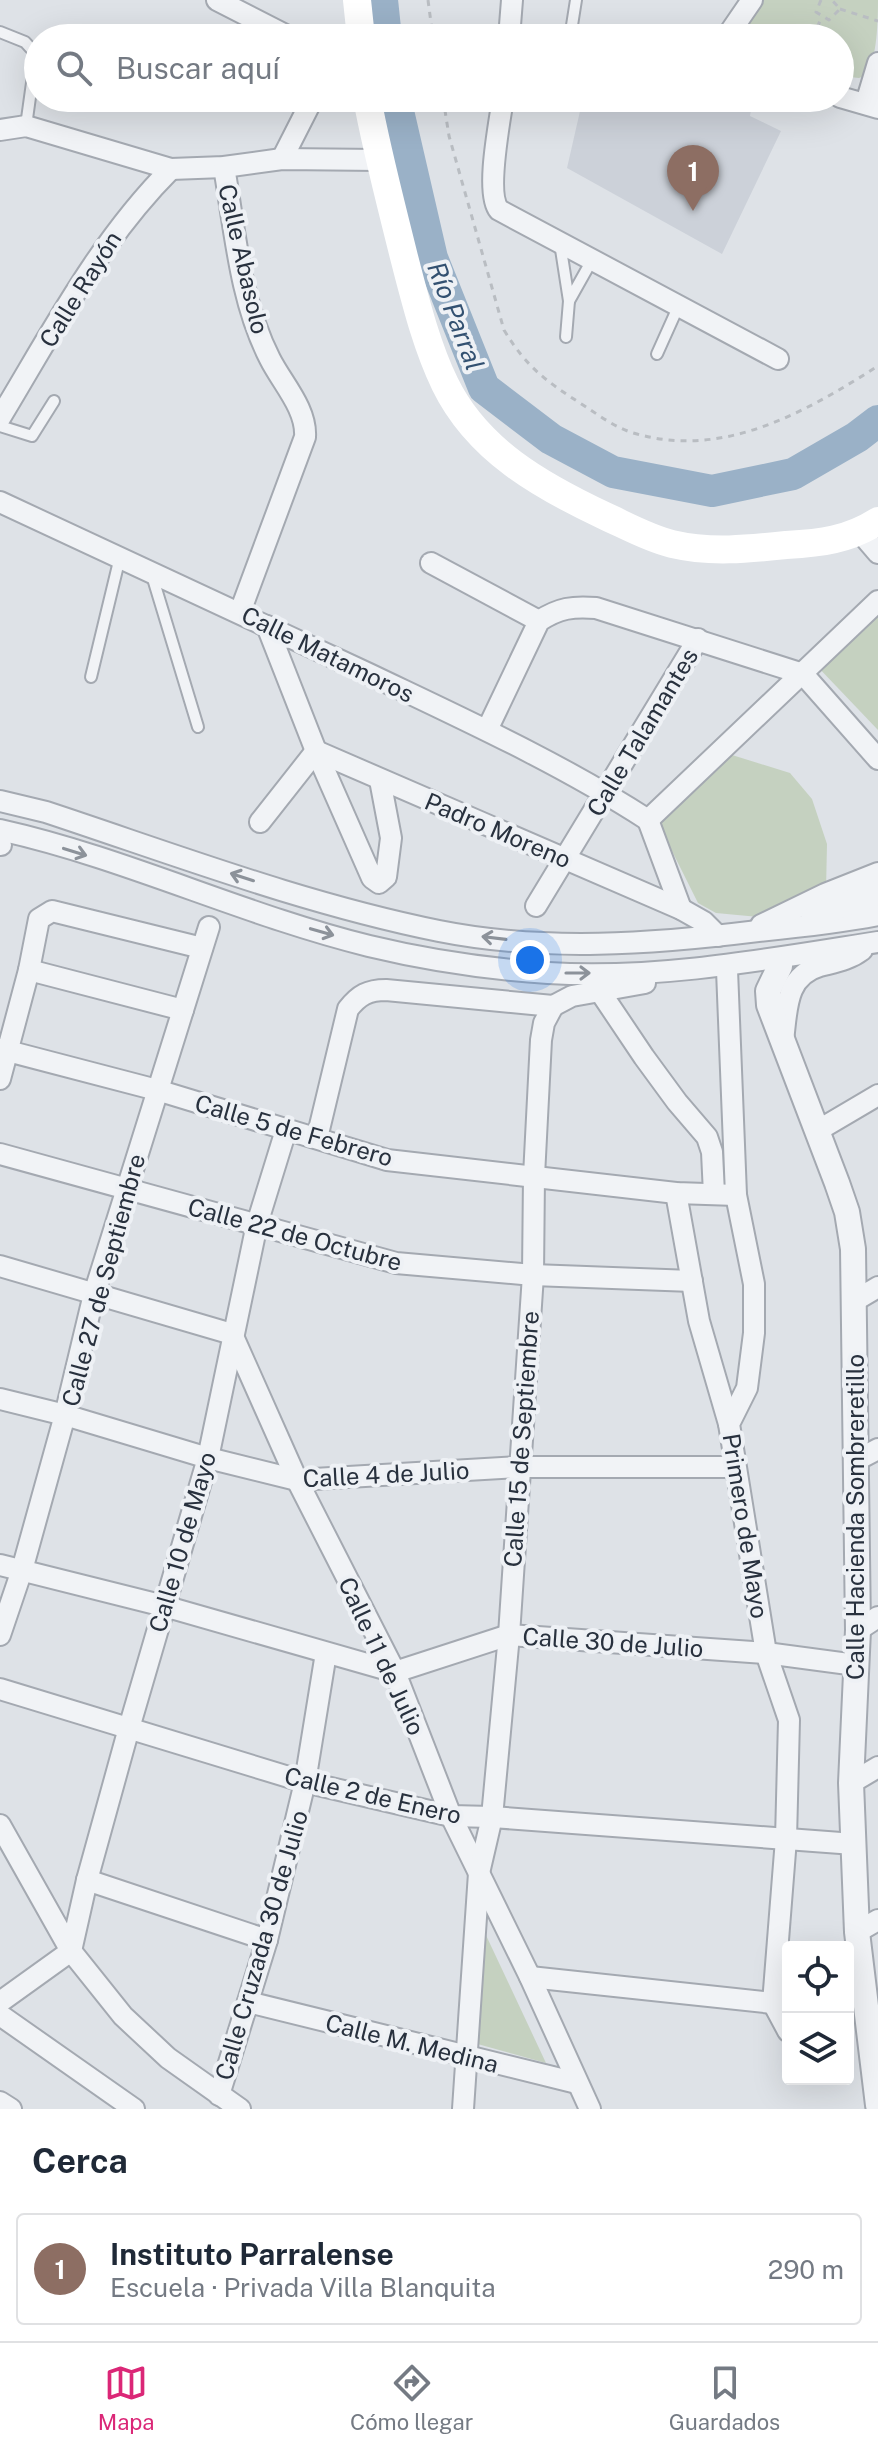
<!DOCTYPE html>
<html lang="es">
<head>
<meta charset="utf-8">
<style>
	:root { --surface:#fff; --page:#f6f6f7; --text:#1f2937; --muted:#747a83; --line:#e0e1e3; --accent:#db2777 }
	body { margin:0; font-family:"Public Sans",sans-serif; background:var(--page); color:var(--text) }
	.controls { position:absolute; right:24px; bottom:24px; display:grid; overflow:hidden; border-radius:8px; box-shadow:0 8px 32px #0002 }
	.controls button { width:72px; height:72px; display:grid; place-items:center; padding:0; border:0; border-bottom:2px solid var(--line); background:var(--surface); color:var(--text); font:40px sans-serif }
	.you { position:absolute; left:530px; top:960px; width:28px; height:28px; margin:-20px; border:6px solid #fff; border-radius:50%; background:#1a73e8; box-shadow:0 0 0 12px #1a73e833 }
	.badge { display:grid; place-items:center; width:52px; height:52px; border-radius:50%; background:var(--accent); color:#fff; font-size:26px; font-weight:700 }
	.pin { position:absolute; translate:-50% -66px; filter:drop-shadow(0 2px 4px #0008) }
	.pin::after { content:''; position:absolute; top:42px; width:28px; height:24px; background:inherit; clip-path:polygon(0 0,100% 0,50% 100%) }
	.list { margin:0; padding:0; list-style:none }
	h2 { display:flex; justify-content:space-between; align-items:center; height:104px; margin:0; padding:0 32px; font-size:34px }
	h2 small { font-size:26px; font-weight:400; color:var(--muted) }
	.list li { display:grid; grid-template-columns:52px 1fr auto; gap:24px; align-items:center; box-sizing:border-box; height:112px; margin:0 16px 16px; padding:0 16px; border:2px solid var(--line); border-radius:8px }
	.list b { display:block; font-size:30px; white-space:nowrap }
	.list p { margin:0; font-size:26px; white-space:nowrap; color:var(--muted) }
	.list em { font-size:26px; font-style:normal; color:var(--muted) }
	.icon { flex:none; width:44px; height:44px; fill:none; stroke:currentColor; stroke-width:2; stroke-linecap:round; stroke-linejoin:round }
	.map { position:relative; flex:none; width:878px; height:2109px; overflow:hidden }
	.search { position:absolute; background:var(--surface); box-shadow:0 8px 32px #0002; left:24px; right:24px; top:24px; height:88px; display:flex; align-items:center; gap:20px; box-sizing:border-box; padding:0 28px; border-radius:44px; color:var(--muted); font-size:30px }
	.sheet { height:232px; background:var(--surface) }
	nav { display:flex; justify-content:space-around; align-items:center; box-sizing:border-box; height:112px; border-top:2px solid var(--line); background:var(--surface); font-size:22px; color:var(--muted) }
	nav a { display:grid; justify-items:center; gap:4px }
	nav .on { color:var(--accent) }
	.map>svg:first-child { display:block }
</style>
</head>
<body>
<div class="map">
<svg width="878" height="2109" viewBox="0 0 878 2109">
	<rect width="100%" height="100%" fill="#dee2e7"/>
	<polygon fill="#ccd1d9" points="583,98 615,98 662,107 664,98 753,98 750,116 781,131 722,254 567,168"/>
	<g fill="#c5d1c0">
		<path d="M761 0H878C878 18 878 75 859 78 853 78 846 75 840 74V38H743L742 30Z"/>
		<polygon points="878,606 878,730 816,665"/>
		<polygon points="732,755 790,773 812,799 827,844 826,890 780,919 716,913 698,903 657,821"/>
		<polygon points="484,1931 546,2063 474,2043"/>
	</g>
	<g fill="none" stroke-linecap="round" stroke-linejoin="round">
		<g stroke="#9ab1c7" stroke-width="32">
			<polyline points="382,0 386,38"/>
			<polyline points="395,98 432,258 484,388 551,439 613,472 712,491 793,474 857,437 878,421"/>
		</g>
		<defs>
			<g id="service">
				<polyline points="0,32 25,42 36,54 26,126"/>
				<polyline points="570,38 576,0"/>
				<polyline points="560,243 569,301 592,260"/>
				<polyline points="566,337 569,301"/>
				<polyline points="657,354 679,305"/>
				<polyline points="0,426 32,436 54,401"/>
				<polyline points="151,572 198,727"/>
				<polyline points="91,677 120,557"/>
			</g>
			<g id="minor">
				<polyline points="217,0 291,38"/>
				<polyline points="509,38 512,0"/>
				<polyline points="726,38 752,0"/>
				<polyline points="840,97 878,108"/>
				<path d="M503 98C500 121 485 193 499 210L778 359"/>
				<polyline points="866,103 878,63"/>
				<polyline points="0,130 26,126 171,169 224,167 282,159 379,160"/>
				<polyline points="282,159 313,98"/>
				<path d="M224 167C235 231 240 301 270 359 282 383 307 409 305 437L240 612"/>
				<path d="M0 418C52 332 99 241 171 169"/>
				<path d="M0 502C123 559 246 616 369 674 463 719 560 763 648 820"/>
				<polyline points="860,532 878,553"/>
				<polyline points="431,563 539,621"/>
				<polyline points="267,626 316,751 372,878 379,883 386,877 391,838 380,780"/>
				<path d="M487 730 539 621C559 608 573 606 596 608L803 674 878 759"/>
				<path d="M0 801 46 812C176 855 305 904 439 931 544 952 653 944 758 931 798 927 838 923 878 915"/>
				<polyline points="648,820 878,601"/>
				<polyline points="648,820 681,909"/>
				<polyline points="260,822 316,751 681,909 704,922 718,936"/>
				<path d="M0 830C126 858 243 915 369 946 427 960 488 969 548 973 657 980 770 959 878 942"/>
				<polyline points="0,845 1,845"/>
				<polyline points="536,906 698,639"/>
				<polyline points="761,925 825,894 878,873"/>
				<polyline points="29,970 183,1010"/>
				<polyline points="727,970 736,1195 754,1284 754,1333 747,1388 729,1424 766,1653 789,1720 786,1839 773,2003 788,2031"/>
				<polyline points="599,990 644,1057 677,1102 707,1137 712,1152 714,1194"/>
				<polyline points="553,1006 572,996 645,983"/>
				<path d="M783 1041C787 1010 785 976 820 966 835 962 849 960 862 950"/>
				<polyline points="0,1049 157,1090 387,1160 676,1193 736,1195"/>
				<polyline points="0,1079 29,970 39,919 52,911 202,948"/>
				<polyline points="817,1131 878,1095"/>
				<path d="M317 1138 348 1009C359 995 368 990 386 990L553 1006"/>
				<polyline points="0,1154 396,1263 533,1275 692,1281"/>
				<polyline points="676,1193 699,1321 729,1424"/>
				<polyline points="0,1266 232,1334 297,1480 395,1672 451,1816 530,1977 590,2109"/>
				<polyline points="856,1300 878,1287"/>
				<polyline points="0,1399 65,1415 208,1458 297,1480 518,1467 735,1467"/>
				<polyline points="857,1460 878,1449"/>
				<polyline points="0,1565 164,1606 395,1672 509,1635 766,1653 856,1665"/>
				<polyline points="858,1630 878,1617"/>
				<polyline points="0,1635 22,1570 65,1415 94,1294 209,927"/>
				<polyline points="0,1689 305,1782 451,1816 492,1817 854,1844"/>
				<polyline points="851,1783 878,1767"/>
				<polyline points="0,1825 71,1951 123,2016 168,2058 240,2109"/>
				<polyline points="87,1880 267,1940"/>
				<polyline points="857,1932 878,1920"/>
				<polyline points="71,1951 87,1880 129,1728 208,1458 257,1224 286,1130"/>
				<polyline points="530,1977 773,2003"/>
				<polyline points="0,2002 71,1951"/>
				<polyline points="248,2002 577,2083"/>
				<polyline points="0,2015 134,2109"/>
				<polyline points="219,2095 267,1940 305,1782 326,1653"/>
				<polyline points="0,2102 11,2109"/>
				<polyline points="463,2109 479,1873 492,1817 509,1635 533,1275 534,1176 541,1040 544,1023 553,1006"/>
			</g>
			<g id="tertiary">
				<polyline points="813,920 826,911 878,893"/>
				<polyline points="780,966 768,991 769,1005 837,1183 847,1212 853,1249 858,1630 851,1783 857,1932 878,2105"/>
			</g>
		</defs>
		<use href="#service" stroke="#a4a9b1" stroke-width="14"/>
		<use href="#minor" stroke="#a4a9b1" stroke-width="24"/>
		<use href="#tertiary" stroke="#a4a9b1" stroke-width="28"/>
		<g stroke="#b9bdc2" stroke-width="3" stroke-dasharray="6 6" stroke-linecap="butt">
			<polyline points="428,0 433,38"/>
			<polyline points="821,0 816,12 829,20 840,9 832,0"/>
			<polyline points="840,9 878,21"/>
			<polyline points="812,38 822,17"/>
			<path d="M443 98 449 136 504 330C527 368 546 381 583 405 600 416 617 429 637 434 725 459 807 411 878 366"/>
		</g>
		<use href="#service" stroke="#f1f3f6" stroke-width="10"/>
		<use href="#minor" stroke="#f1f3f6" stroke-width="20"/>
		<use href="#tertiary" stroke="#f1f3f6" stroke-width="24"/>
		<g stroke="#fff" stroke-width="28">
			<polyline points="357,0 361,38"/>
			<path d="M367 98C377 152 391 204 404 257 415 299 426 345 445 384 477 450 541 486 605 516 627 526 648 538 672 544 710 553 748 549 786 545 821 543 848 540 878 521"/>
		</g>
	</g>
	<defs><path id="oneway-shaft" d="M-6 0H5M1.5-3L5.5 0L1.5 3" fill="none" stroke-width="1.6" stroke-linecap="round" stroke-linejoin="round" transform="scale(2)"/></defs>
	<g stroke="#8c929a">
		<use href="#oneway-shaft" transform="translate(75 852) rotate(17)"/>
		<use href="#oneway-shaft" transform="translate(242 877) rotate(-162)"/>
		<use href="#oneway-shaft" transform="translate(322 932) rotate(16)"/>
		<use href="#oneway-shaft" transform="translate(494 938) rotate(-173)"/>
		<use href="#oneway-shaft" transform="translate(578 973)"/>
	</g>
	<g text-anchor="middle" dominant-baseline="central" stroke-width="8" stroke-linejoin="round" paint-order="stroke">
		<g font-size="24" fill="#28313e" stroke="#eef1f5">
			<text transform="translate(244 259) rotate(77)">Calle Abasolo</text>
			<text transform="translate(80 289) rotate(-58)">Calle Rayón</text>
			<text transform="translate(328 654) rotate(26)">Calle Matamoros</text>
			<text transform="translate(642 732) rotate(-59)">Calle Talamantes</text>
			<text transform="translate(498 830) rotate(23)">Padro Moreno</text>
			<text transform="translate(294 1130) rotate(16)">Calle 5 de Febrero</text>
			<text transform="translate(295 1234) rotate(15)">Calle 22 de Octubre</text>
			<text transform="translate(103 1280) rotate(-75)">Calle 27 de Septiembre</text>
			<text transform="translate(521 1439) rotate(-86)">Calle 15 de Septiembre</text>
			<text transform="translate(386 1474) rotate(-3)">Calle 4 de Julio</text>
			<text transform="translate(855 1517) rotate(-90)">Calle Hacienda Sombreretillo</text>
			<text transform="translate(746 1526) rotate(81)">Primero de Mayo</text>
			<text transform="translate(182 1542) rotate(-74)">Calle 10 de Mayo</text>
			<text transform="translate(613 1642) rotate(4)">Calle 30 de Julio</text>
			<text transform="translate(382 1656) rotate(65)">Calle 11 de Julio</text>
			<text transform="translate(373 1795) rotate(13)">Calle 2 de Enero</text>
			<text transform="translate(261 1945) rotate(-74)">Calle Cruzada 30 de Julio</text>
			<text transform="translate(412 2043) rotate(14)">Calle M. Medina</text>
		</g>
		<g font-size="26" font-style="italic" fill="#335171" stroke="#eef1f5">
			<text transform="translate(456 316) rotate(69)">Río Parral</text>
		</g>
	</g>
</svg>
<div class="controls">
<button><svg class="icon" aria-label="locate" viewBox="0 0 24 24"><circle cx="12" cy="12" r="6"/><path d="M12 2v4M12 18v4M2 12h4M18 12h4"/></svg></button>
<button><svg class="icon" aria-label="layers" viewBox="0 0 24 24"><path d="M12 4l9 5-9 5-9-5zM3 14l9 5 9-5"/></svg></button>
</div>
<div class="you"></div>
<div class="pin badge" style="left:693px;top:211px;background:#8d6e63">1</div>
<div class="search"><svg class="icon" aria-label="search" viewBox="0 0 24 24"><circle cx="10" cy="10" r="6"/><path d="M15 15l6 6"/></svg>Buscar aquí</div>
</div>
<section class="sheet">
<h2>Cerca<small></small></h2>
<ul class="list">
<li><span class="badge" style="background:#8d6e63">1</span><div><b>Instituto Parralense</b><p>Escuela · Privada Villa Blanquita</p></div><em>290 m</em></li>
</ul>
</section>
<nav>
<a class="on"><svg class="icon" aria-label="map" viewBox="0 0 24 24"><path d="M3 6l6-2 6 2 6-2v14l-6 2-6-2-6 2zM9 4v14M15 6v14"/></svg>Mapa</a>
<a><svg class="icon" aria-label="directions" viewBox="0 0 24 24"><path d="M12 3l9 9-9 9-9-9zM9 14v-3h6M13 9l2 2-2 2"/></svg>Cómo llegar</a>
<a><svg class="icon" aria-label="saved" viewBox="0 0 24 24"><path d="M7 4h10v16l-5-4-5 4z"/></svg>Guardados</a>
</nav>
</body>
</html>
